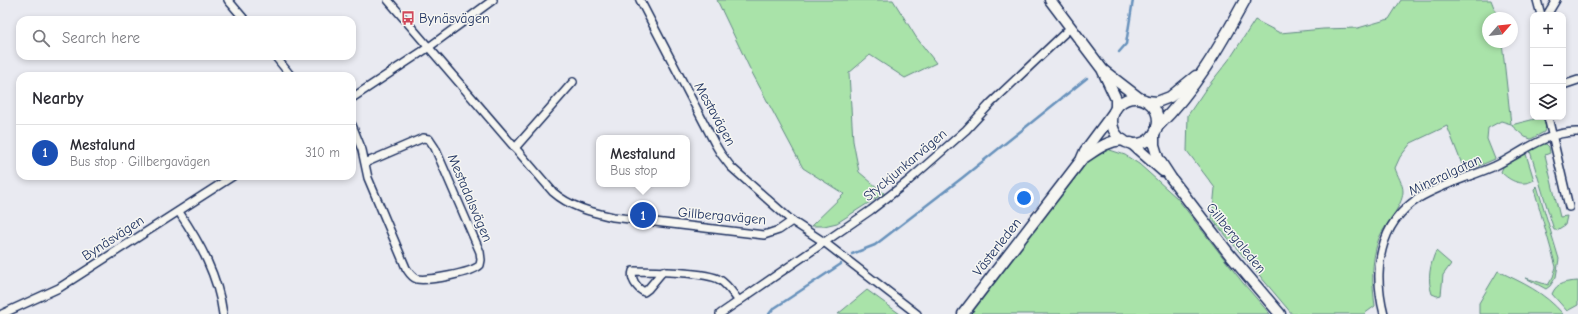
<!DOCTYPE html>
<html lang="en">
<head>
<meta charset="utf-8">
<style>
	:root { --surface:#fff; --page:#f2f2f3; --text:#2b2b33; --muted:#7c7c81; --line:#e1e1e2; --accent:#d1495b }
	body { margin:0; font-family:"Comic Neue",sans-serif; background:var(--page); color:var(--text) }
	.controls { position:absolute; right:12px; top:12px; display:grid; overflow:hidden; border-radius:8px; box-shadow:0 2px 6px #0003 }
	.controls button { width:36px; height:36px; display:grid; place-items:center; padding:0; border:0; border-bottom:1px solid var(--line); background:var(--surface); color:var(--text); font:20px sans-serif }
	.compass { position:absolute; left:1482px; top:12px; width:36px; height:36px; border-radius:50%; background:var(--surface); box-shadow:0 2px 6px #0003; rotate:62deg }
	.you { position:absolute; left:1024px; top:198px; width:14px; height:14px; margin:-10px; border:3px solid #fff; border-radius:50%; background:#1a73e8; box-shadow:0 0 0 6px #1a73e833 }
	.badge { display:grid; place-items:center; width:26px; height:26px; border-radius:50%; background:var(--accent); color:#fff; font-size:13px; font-weight:700 }
	.pin { position:absolute; translate:-50% -50%; border:2px solid #fff; box-shadow:0 1px 4px #0006 }
	.popup { position:absolute; left:596px; top:135px; width:94px; height:52px; box-sizing:border-box; display:grid; place-content:center; border-radius:8px; background:var(--surface); filter:drop-shadow(0 1px 3px #0005); font-size:13px; white-space:nowrap; color:var(--muted) }
	.popup b { font-size:15px; color:var(--text) }
	.popup::after { content:''; position:absolute; left:50%; top:100%; margin-left:-8px; border:8px solid transparent; border-top-color:var(--surface) }
	.list { margin:0; padding:0; list-style:none }
	h2 { display:flex; justify-content:space-between; align-items:center; height:52px; margin:0; padding:0 16px; font-size:17px }
	h2 small { font-size:13px; font-weight:400; color:var(--muted) }
	.list li { display:grid; grid-template-columns:26px 1fr auto; gap:12px; align-items:center; box-sizing:border-box; height:56px; padding:0 16px; border-top:1px solid var(--line) }
	.list b { display:block; font-size:15px; white-space:nowrap }
	.list p { margin:0; font-size:13px; white-space:nowrap; color:var(--muted) }
	.list em { font-size:13px; font-style:normal; color:var(--muted) }
	.icon { flex:none; width:22px; height:22px; fill:none; stroke:currentColor; stroke-width:2; stroke-linecap:round; stroke-linejoin:round }
	.map { position:relative; flex:none; width:1578px; height:314px; overflow:hidden }
	.search { position:absolute; background:var(--surface); box-shadow:0 2px 6px #0003; left:16px; top:16px; width:340px; height:44px; display:flex; align-items:center; gap:10px; box-sizing:border-box; padding:0 14px; border-radius:12px; color:var(--muted); font-size:15px }
	.panel { position:absolute; background:var(--surface); box-shadow:0 2px 6px #0003; left:16px; top:72px; width:340px; height:108px; border-radius:12px }
	.map>svg:first-child { display:block }
</style>
</head>
<body>
<div class="map">
<svg width="1578" height="314" viewBox="0 0 1578 314">
	<rect width="100%" height="100%" fill="#e9eaf1"/>
	<filter id="ink" filterUnits="userSpaceOnUse"><feTurbulence type="fractalNoise" baseFrequency=".025" numOctaves="2"/><feDisplacementMap in="SourceGraphic" scale="8" xChannelSelector="R" yChannelSelector="G"/><feConvolveMatrix kernelMatrix="1 2 1 2 8 2 1 2 1" color-interpolation-filters="sRGB"/></filter>
	<g filter="url(#ink)">
		<g fill="#a9e3a9" stroke="#628984">
			<polygon points="717,0 893,0 916,37 936,63 905,78 870,55 849,73 853,141 859,172 884,193 837,223 824,226 811,226 844,194 803,168 749,67"/>
			<path d="M1401 0H1491L1498 18H1488V42H1502L1511 124 1501 121 1488 128 1487 139 1495 159 1465 172 1447 126 1411 143 1400 157 1395 168C1397 175 1403 184 1403 191 1403 208 1383 225 1378 241 1371 263 1372 284 1375 306L1364 314H1292L1212 219 1215 188 1187 151 1188 115 1205 90 1231 57 1255 20 1280 33 1323 29 1358 28 1389 19Z"/>
			<polygon points="1543,117 1546,127 1544,132 1531,139 1525,137 1511,125"/>
			<polygon points="1542,144 1546,144 1549,147 1550,153 1545,155 1560,217 1567,216 1565,225 1557,230 1554,230 1530,151"/>
			<polygon points="1106,146 1110,150 1125,155 1139,164 1177,198 1243,283 1270,314 971,314 1086,164"/>
			<path d="M1526 154 1534 180C1522 187 1510 181 1501 172L1503 167Z"/>
			<polygon points="1537,186 1559,259 1556,277 1550,286 1546,289 1526,278 1548,285 1553,277 1556,267 1534,189"/>
			<path d="M1436 251 1451 264 1443 275 1441 295 1437 296 1432 294C1427 280 1430 264 1436 251Z"/>
			<path d="M1498 271C1523 283 1544 292 1563 314H1479V303Z"/>
			<path d="M1578 281V305L1567 311 1552 294C1557 282 1566 282 1578 281Z"/>
			<polygon points="867,290 900,314 838,314"/>
		</g>
		<g fill="none" stroke-linecap="round" stroke-linejoin="round">
			<g stroke="#6892bc" stroke-width="2.5">
				<polyline points="1119,52 1126,44 1133,0"/>
				<polyline points="852,254 875,245 962,178 1087,78"/>
				<polyline points="769,314 773,309 841,264"/>
			</g>
			<defs>
				<g id="street">
					<polyline points="228,0 245,20"/>
					<path d="M388 0 553 192C570 207 591 212 613 217L764 235 779 230 792 221"/>
					<polyline points="640,0 715,144 721,154 731,167 792,221 824,242 917,314"/>
					<polyline points="1537,0 1541,15"/>
					<polyline points="1547,15 1556,0"/>
					<polyline points="275,56 291,76"/>
					<polyline points="1563,85 1578,80"/>
					<polyline points="352,98 429,47 493,0"/>
					<polyline points="1548,117 1569,207"/>
					<path d="M352 125 362 150 368 178 406 268C409 272 411 277 417 279 428 281 472 273 480 265L481 260 480 252 435 148 429 139 423 138 365 163"/>
					<polyline points="515,148 573,82"/>
					<path d="M179 212C200 243 218 276 223 314"/>
					<path d="M663 271 648 289 644 292C637 288 630 279 633 271 650 271 708 272 720 280 728 285 733 294 739 301"/>
					<polyline points="2,314 59,288 233,176"/>
					<polyline points="720,314 871,210 907,182 966,130 991,103 1070,28"/>
					<path d="M1384 314C1373 271 1378 224 1419 198 1443 184 1470 177 1495 166 1521 153 1547 131 1578 132"/>
				</g>
				<g id="secondary">
					<polyline points="1050,0 1102,69 1116,99 1116,108"/>
					<polyline points="1104,71 1139,98"/>
					<circle cx="1135" cy="121" r="23"/>
					<polyline points="1147,101 1157,102 1170,97 1196,76"/>
					<path d="M1157 127C1195 90 1220 46 1245 0"/>
					<polyline points="1154,135 1154,145 1158,158 1171,178 1230,255 1280,314"/>
					<polyline points="1131,143 1163,171"/>
					<polyline points="1082,158 1085,151 1114,112"/>
					<path d="M963 314 1082 159C1096 150 1106 141 1123 140"/>
				</g>
			</defs>
			<use href="#street" stroke="#1b2f5e" stroke-width="10"/>
			<use href="#secondary" stroke="#1b2f5e" stroke-width="13"/>
			<use href="#street" stroke="#f6f6f2" stroke-width="7"/>
			<use href="#secondary" stroke="#f6f6f2" stroke-width="10"/>
		</g>
	</g>
	<defs>
		<symbol id="bus-bare" viewBox="-9 -9 18 18"><path d="M-5-6H5V4H4V6H2V4H-2V6H-4V4H-5ZM-3.5-4V0h7V-4ZM-3.5 1.2v1.5H-2V1.2ZM2 1.2v1.5H3.5V1.2Z" fill="#d1495b" stroke="#f6f6f2" stroke-width="2.5" paint-order="stroke"/></symbol>
	</defs>
	<g fill-rule="evenodd">
		<use href="#bus-bare" x="398" y="8" width="20" height="20"/>
	</g>
	<g text-anchor="middle" dominant-baseline="central" stroke-width="3" stroke-linejoin="round" paint-order="stroke">
		<g font-size="14" fill="#1b2f5e" stroke="#f6f6f2" text-anchor="start">
			<text x="419" y="18">Bynäsvägen</text>
		</g>
		<g font-size="14" fill="#1b2f5e" stroke="#f6f6f2">
			<text transform="translate(715 114) rotate(61)">Mestavägen</text>
			<text transform="translate(905 165) rotate(-40)">Styckjunkarvägen</text>
			<text transform="translate(1445 175) rotate(-25)">Mineralgatan</text>
			<text transform="translate(470 198) rotate(67)">Mestadalsvägen</text>
			<text transform="translate(722 216) rotate(5)">Gillbergavägen</text>
			<text transform="translate(113 238) rotate(-33)">Bynäsvägen</text>
			<text transform="translate(1236 238) rotate(51)">Gillbergaleden</text>
			<text transform="translate(997 247) rotate(-52)">Västerleden</text>
		</g>
	</g>
</svg>
<div class="controls">
<button>+</button>
<button>−</button>
<button><svg class="icon" aria-label="layers" viewBox="0 0 24 24"><path d="M12 4l9 5-9 5-9-5zM3 14l9 5 9-5"/></svg></button>
</div>
<svg class="compass" viewBox="-18 -18 36 36"><path d="M0-13l5 13h-10z" fill="#e53935"/><path d="M0 13l5-13h-10z" fill="#7c7c81"/></svg>
<div class="you"></div>
<div class="pin badge" style="left:643px;top:215px;background:#1a4fb4">1</div>
<div class="popup"><b>Mestalund</b>Bus stop</div>
<div class="search"><svg class="icon" aria-label="search" viewBox="0 0 24 24"><circle cx="10" cy="10" r="6"/><path d="M15 15l6 6"/></svg>Search here</div>
<section class="panel">
<h2>Nearby<small></small></h2>
<ul class="list">
<li><span class="badge" style="background:#1a4fb4">1</span><div><b>Mestalund</b><p>Bus stop · Gillbergavägen</p></div><em>310 m</em></li>
</ul>
</section>
</div>
</body>
</html>
